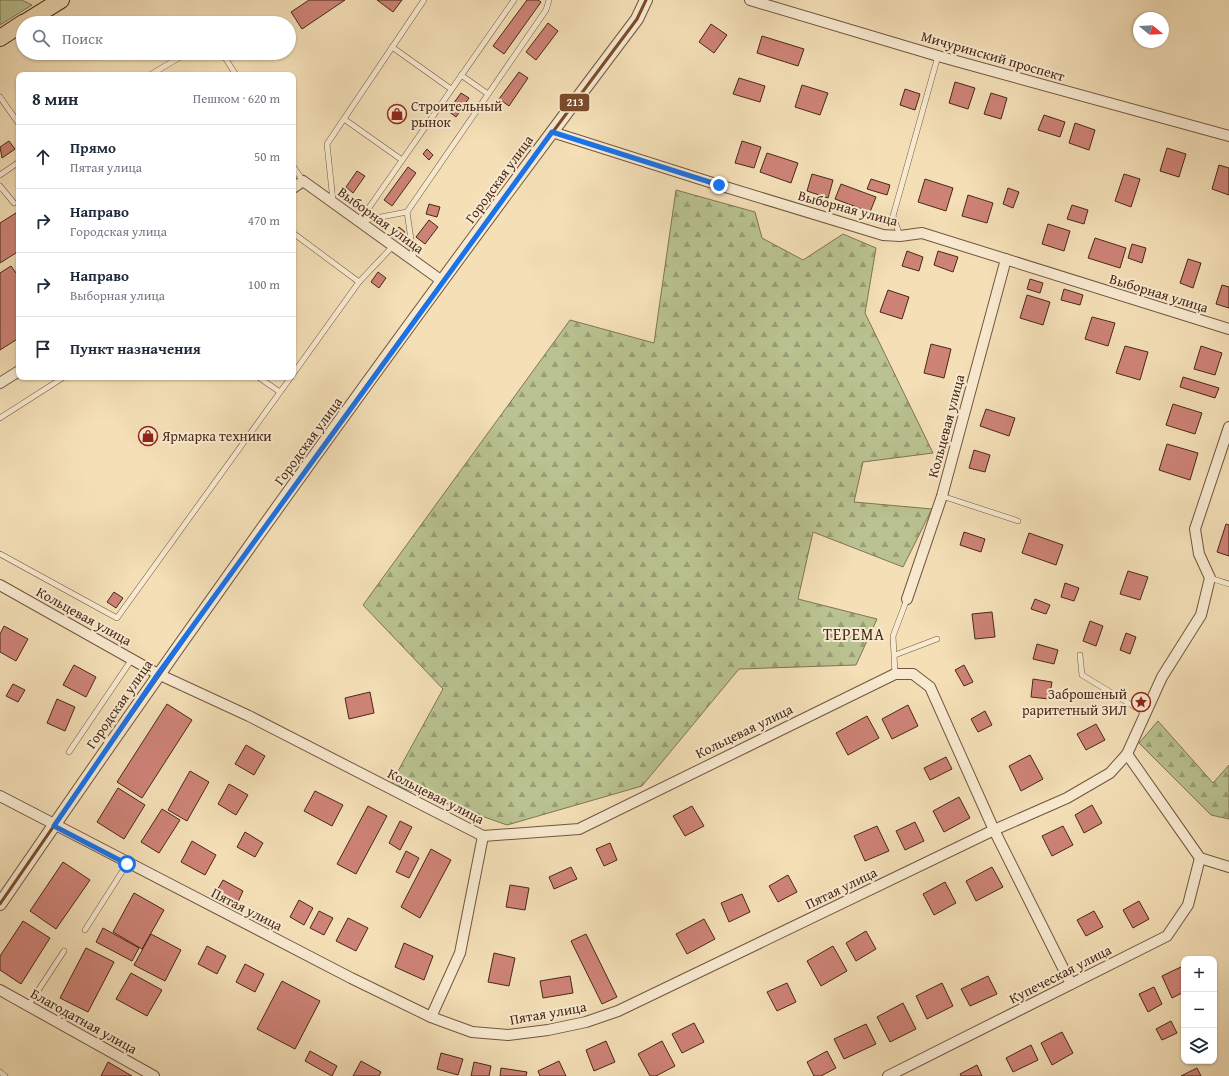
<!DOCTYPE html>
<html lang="ru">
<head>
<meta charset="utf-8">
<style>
	:root { --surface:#fff; --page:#f2f2f3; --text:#1f2937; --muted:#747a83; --line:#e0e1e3 }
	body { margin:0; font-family:"Gentium Book Plus",serif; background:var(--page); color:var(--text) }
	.controls { position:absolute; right:12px; bottom:12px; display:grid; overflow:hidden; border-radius:8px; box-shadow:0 1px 3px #0004 }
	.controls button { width:36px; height:36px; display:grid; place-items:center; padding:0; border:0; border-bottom:1px solid var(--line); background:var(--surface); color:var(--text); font:20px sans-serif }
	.compass { position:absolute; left:1133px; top:12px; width:36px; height:36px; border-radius:50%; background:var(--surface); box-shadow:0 1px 3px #0004; rotate:108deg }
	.stop { position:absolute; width:12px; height:12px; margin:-9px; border:3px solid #1a73e8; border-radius:50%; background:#fff }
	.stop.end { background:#1a73e8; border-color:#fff; box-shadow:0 1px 4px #0008 }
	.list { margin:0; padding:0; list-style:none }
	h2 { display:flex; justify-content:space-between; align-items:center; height:52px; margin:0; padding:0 16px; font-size:17px }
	h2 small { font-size:13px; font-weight:400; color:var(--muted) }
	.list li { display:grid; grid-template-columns:26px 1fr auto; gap:12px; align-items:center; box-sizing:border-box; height:64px; padding:0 16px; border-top:1px solid var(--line) }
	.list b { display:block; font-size:15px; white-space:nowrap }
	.list p { margin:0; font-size:13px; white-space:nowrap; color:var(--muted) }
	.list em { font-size:13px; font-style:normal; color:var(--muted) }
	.icon { flex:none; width:22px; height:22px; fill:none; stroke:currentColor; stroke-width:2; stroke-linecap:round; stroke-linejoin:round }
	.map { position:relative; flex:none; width:1229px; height:1076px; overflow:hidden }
	.search { position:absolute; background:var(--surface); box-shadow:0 1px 3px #0004; left:16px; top:16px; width:280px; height:44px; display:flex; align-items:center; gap:10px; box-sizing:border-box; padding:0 14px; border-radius:22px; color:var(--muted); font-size:15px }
	.panel { position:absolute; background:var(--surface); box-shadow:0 1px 3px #0004; left:16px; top:72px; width:280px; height:308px; border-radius:8px }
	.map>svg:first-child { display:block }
</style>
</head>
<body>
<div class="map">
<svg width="1229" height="1076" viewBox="0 0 1229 1076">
	<defs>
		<pattern id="forest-firs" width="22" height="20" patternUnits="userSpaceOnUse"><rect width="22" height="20" fill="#b9c290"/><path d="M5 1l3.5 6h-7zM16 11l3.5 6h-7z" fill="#989e75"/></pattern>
	</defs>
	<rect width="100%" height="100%" fill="#f4dfb7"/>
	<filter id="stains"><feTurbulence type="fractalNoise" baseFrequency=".005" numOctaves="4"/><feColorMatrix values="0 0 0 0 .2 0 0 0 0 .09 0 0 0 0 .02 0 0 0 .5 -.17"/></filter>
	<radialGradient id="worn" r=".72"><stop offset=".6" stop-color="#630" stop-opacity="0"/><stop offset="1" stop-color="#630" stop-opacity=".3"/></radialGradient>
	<polygon fill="#b9c290" stroke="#807554" points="0,0 22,0 32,5 0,25"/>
	<g fill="url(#forest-firs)" stroke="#807554">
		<polygon points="676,190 755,212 762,238 803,260 843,234 876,248 865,313 933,453 863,462 854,502 932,509 903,567 813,532 798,599 877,619 856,665 739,669 642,786 507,825 391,784 443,689 363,605 570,320 654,343"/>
		<polygon points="1158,721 1213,783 1229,765 1229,819 1211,815 1139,743"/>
	</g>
	<g fill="#ce8377" stroke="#482817">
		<polygon points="309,0 345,0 302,29 291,12"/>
		<polygon points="377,0 402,0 393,12"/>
		<polygon points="527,0 538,0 541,2 504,54 493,46"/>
		<polygon points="548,23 558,31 536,60 526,52"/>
		<polygon points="711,24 727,35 714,53 699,42"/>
		<polygon points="762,36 804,49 798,66 757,53"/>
		<polygon points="519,72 528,78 509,106 499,99"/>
		<polygon points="739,78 765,86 760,102 733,94"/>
		<polygon points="955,82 975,88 968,109 949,103"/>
		<polygon points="802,85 828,93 820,115 795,107"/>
		<polygon points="905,89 920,94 915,110 900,105"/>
		<polygon points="461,93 469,98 456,117 448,111"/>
		<polygon points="991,93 1007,98 1001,119 984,114"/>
		<polygon points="1044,115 1065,122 1060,137 1038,130"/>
		<polygon points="1075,123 1095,130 1089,150 1069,143"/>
		<polygon points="9,141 15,149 2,158 0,147"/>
		<polygon points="742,141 761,147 754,168 735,163"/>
		<polygon points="1167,148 1186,154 1179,177 1160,171"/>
		<polygon points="427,149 433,155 429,160 423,154"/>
		<polygon points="767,153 798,163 791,183 760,172"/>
		<polygon points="1219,165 1229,168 1229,195 1212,189"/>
		<polygon points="408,167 416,173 392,206 384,200"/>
		<polygon points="357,171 365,176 353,193 346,187"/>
		<polygon points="812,174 833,180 828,198 807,191"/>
		<polygon points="1124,174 1140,179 1131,207 1115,201"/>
		<polygon points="871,179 890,185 887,195 867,189"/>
		<polygon points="925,179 953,188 946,211 918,202"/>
		<polygon points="841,184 876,197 870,212 835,199"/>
		<polygon points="1008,188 1019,192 1013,208 1003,204"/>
		<polygon points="968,195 993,203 987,223 962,216"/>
		<polygon points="429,204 440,207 437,217 426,214"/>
		<polygon points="1072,205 1088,210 1084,224 1067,219"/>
		<polygon points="19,211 19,251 0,263 0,223"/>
		<polygon points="429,220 438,227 425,244 416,237"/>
		<polygon points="1048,224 1070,231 1064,251 1042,244"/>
		<polygon points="399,227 405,232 398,240 392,235"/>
		<polygon points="1095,238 1126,248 1120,268 1088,258"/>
		<polygon points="1132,244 1146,248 1142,263 1128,258"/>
		<polygon points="907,251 923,257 919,271 902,266"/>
		<polygon points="938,251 958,257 953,272 934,265"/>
		<polygon points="1188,259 1201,263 1193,288 1180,283"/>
		<polygon points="11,266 19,277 19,338 0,350 0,273"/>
		<polygon points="378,272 386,278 379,288 371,282"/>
		<polygon points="1030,279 1043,283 1040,293 1027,289"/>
		<polygon points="1222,285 1229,287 1229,308 1216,304"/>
		<polygon points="1064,289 1083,295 1080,305 1061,300"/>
		<polygon points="888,290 909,297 902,319 880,312"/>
		<polygon points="1027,295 1050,302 1043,325 1020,318"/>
		<polygon points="1092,317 1115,323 1108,346 1085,339"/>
		<polygon points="931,344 951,349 944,378 924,373"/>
		<polygon points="1125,346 1148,352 1140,380 1116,373"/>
		<polygon points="1201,346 1222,353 1215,375 1194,369"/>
		<polygon points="1183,377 1219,388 1215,398 1180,387"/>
		<polygon points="1173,404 1202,413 1195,434 1166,425"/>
		<polygon points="986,409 1015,418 1009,436 980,426"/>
		<polygon points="1167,444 1198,453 1190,480 1159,470"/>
		<polygon points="974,450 990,455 985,472 969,468"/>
		<polygon points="1226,524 1229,525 1229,556 1217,552"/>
		<polygon points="964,532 985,539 981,552 960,545"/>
		<polygon points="1029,533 1063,545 1056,565 1022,553"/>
		<polygon points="1128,571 1148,577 1140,600 1120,594"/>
		<polygon points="1065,583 1079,588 1074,601 1061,597"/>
		<polygon points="114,592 123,598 116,608 107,602"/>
		<polygon points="1035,599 1050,605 1046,614 1031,609"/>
		<polygon points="992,612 995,637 975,639 972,614"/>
		<polygon points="1090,621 1103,626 1096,646 1083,641"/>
		<polygon points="4,626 28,639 16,661 0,652 0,634"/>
		<polygon points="1126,633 1136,637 1130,654 1120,650"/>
		<polygon points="1037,644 1058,650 1054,664 1033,659"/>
		<polygon points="74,665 96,677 86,697 63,685"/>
		<polygon points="964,665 973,682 964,686 955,670"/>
		<polygon points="1033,679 1052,682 1049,699 1031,697"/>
		<polygon points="13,684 25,690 18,702 6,696"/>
		<polygon points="370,692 374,713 349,719 345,698"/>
		<polygon points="57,699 75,707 65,731 47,723"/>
		<polygon points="167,704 192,720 142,798 117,782"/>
		<polygon points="908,705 918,726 892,739 882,719"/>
		<polygon points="985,711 992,725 978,732 971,719"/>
		<polygon points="867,716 879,738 848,755 836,733"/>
		<polygon points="1096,724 1105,740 1086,750 1077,734"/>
		<polygon points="246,745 265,756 254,775 235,764"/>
		<polygon points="1030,755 1043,779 1021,791 1009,766"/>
		<polygon points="946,757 952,769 930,780 924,768"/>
		<polygon points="190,771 209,782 187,821 168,810"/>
		<polygon points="229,784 248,795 236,815 218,804"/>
		<polygon points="118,788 145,805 124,839 97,822"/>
		<polygon points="315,791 343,805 332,826 304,811"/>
		<polygon points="959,797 970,818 944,832 933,811"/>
		<polygon points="1092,805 1102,823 1084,833 1075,815"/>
		<polygon points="368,806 387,816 356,874 337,864"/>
		<polygon points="692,806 704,826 685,836 673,816"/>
		<polygon points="162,809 180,820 159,853 141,842"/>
		<polygon points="400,821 412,827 400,850 389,843"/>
		<polygon points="915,822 924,841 905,850 896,831"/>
		<polygon points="877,826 889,851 865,861 854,836"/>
		<polygon points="1063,826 1073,845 1052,856 1042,836"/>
		<polygon points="245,832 263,843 255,857 237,847"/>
		<polygon points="192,841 216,855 205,875 181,862"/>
		<polygon points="610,843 617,860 604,866 596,849"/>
		<polygon points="431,849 451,860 420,918 401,907"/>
		<polygon points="406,851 419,858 409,878 396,872"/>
		<polygon points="63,862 90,880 56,929 30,911"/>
		<polygon points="571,867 577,879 554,889 549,877"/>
		<polygon points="992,867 1003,887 976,901 966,881"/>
		<polygon points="788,875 797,892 778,902 769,886"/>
		<polygon points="223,880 243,891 237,904 216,892"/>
		<polygon points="945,882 956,903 934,915 923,894"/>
		<polygon points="510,885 529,888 525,910 506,907"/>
		<polygon points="134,893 164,910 142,949 113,932"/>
		<polygon points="742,894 750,912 729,922 721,903"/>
		<polygon points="299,900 313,908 304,925 290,917"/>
		<polygon points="1139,901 1149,919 1133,928 1123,910"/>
		<polygon points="319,911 333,918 324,935 310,928"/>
		<polygon points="1094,911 1103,927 1086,936 1077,920"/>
		<polygon points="348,918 368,928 356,951 336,941"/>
		<polygon points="704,919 715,939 687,954 676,934"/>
		<polygon points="23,921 50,938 21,984 0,970 0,956"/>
		<polygon points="103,928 139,948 132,961 96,942"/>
		<polygon points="866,931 876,949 856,961 846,943"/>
		<polygon points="151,934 181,950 165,981 134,965"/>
		<polygon points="586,934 617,997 602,1004 571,941"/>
		<polygon points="404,943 433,956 424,980 395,967"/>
		<polygon points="207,946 226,956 217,974 198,964"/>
		<polygon points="833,946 847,971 821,986 807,961"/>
		<polygon points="86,948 114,962 88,1012 60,998"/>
		<polygon points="494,953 515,958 509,986 488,982"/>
		<polygon points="245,964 264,974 255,992 236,982"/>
		<polygon points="1183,966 1184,992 1172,998 1162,976"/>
		<polygon points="131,973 162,990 147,1016 116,999"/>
		<polygon points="570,976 573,993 543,998 540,981"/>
		<polygon points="988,976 997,994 970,1006 961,989"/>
		<polygon points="282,981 320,1001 295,1049 257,1029"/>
		<polygon points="787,983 796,1002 777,1011 767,992"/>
		<polygon points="942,983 953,1006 927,1019 916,996"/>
		<polygon points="1154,987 1162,1004 1148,1012 1139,994"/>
		<polygon points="903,1003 916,1029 890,1042 877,1017"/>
		<polygon points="1171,1021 1177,1033 1162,1040 1156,1029"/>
		<polygon points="694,1023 704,1042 682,1053 672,1034"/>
		<polygon points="866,1024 876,1044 844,1059 834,1039"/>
		<polygon points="1062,1032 1073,1053 1052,1065 1041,1043"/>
		<polygon points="606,1041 615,1062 594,1071 586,1050"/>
		<polygon points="662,1041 675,1066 656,1076 650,1076 638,1054"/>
		<polygon points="1031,1045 1038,1060 1013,1072 1006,1058"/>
		<polygon points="310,1051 337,1066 332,1076 305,1061"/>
		<polygon points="827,1051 836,1068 821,1076 814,1076 807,1062"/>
		<polygon points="441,1053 463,1059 458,1075 437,1069"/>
		<polygon points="361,1061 381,1072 379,1076 353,1076"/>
		<polygon points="559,1061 566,1076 540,1076 538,1071"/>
		<polygon points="108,1062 132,1076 101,1076"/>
		<polygon points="474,1062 491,1066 489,1076 471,1076"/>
		<polygon points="977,1065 982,1076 961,1076 960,1074"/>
		<polygon points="501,1068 527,1072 526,1076 500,1076"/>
		<polygon points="1197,1068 1201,1076 1181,1076"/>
	</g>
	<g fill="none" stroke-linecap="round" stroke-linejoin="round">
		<defs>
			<g id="service">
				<polyline points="392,47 451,89"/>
				<polyline points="222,53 236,75"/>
				<polyline points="150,75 187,53"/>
				<polyline points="461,75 488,94"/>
				<polyline points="0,97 19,124"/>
				<polyline points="344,119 402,160"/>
				<polyline points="293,166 303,181"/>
				<polyline points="0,175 19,162"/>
				<polyline points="0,186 14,203"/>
				<polyline points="333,201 327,144 424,0"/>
				<polyline points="360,221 407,212"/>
				<polyline points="359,222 514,0"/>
				<polyline points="293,233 359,282"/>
				<polyline points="900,236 893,216 938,56"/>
				<polyline points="414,260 407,212 546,10 549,0"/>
				<polyline points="293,374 359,282 393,246"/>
				<polyline points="258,377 280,392"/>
				<polyline points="0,418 64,377"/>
				<polyline points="942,496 1018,521"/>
				<polyline points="0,554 117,618 291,377"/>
				<polyline points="1210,578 1229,584"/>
				<polyline points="895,655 937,639"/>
				<polyline points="1080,655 1082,675 1145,713"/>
				<polyline points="895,674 893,636 907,599"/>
				<polyline points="69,752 132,659"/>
				<polyline points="85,930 127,864"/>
				<polyline points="28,1006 64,951"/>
				<polyline points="0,1072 5,1076"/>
			</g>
			<g id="minor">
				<polyline points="750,0 938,56 1229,136"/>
				<polyline points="552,132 719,185 883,235 900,236 922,233 1229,329"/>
				<polyline points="293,188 303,181 442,281"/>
				<polyline points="0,383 19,371"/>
				<polyline points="0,585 158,674 249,716 483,836 579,829 895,674 913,674 930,687 994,830 1071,984"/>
				<polyline points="907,599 942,496 1006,259"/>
				<polyline points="1127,754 1200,858 1229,867"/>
				<polyline points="0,796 351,978 431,1017 472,1032 508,1035 548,1030 586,1022 618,1011 994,830 1067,798 1110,773 1127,754 1162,677 1201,615 1210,578 1199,554 1195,529 1229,427"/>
				<polyline points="0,990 154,1076"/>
				<polyline points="431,1017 460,953 483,836"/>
				<polyline points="888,1076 1167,936 1188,905 1200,858"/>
			</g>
			<path id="tertiary" d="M0 904C205 604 418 309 637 19L646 0"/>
			<g id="primary">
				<polyline points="24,23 61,0"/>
				<polyline points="0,38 23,23"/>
			</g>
		</defs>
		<use href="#service" stroke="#73563f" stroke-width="6"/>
		<use href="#minor" stroke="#73563f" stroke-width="12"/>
		<use href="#tertiary" stroke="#73563f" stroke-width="14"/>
		<use href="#primary" stroke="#482817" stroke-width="18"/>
		<use href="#service" stroke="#f8ead0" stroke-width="5"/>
		<use href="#minor" stroke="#f8ead0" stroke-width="10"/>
		<use href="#tertiary" stroke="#f8ead0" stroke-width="12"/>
		<use href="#primary" stroke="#f4dfb7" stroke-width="16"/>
		<defs>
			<path id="bus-1" d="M0 904C206 604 419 310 637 19L646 0"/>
		</defs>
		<use href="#bus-1" stroke="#f8ead0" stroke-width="6"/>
		<use href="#bus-1" stroke="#7a4b2a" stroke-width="3"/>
	</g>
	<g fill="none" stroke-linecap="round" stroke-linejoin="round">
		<polyline stroke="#1a73e8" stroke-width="5" points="127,864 54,826 158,674 552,132 719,185"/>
	</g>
	<defs>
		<symbol id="shop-ring" viewBox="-11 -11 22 22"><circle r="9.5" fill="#f8ead0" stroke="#8f2418" stroke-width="1.5"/><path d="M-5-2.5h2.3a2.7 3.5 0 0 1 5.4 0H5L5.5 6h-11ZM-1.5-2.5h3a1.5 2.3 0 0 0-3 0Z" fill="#8f2418"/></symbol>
		<symbol id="sight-ring" viewBox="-11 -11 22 22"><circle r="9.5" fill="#f8ead0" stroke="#8f2418" stroke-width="1.5"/><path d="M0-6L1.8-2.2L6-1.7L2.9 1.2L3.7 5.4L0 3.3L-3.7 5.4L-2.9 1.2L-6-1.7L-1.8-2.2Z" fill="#8f2418"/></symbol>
	</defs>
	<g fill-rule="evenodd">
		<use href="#shop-ring" x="386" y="103" width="22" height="22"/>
		<use href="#shop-ring" x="137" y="425" width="22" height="22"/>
		<use href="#sight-ring" x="1130" y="691" width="22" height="22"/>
	</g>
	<g text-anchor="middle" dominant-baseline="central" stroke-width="4" stroke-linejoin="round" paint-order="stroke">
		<g font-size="14" fill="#482817" stroke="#f8ead0">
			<text transform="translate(993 56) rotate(16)">Мичуринский проспект</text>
			<text transform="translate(499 179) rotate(-54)">Городская улица</text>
			<text transform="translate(848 208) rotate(15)">Выборная улица</text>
			<text transform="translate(381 220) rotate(36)">Выборная улица</text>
			<text transform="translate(1159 293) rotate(17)">Выборная улица</text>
			<text transform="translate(946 426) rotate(-75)">Кольцевая улица</text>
			<text transform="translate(308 441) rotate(-54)">Городская улица</text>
			<text transform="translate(84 616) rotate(29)">Кольцевая улица</text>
			<text transform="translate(119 704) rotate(-55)">Городская улица</text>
			<text transform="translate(744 731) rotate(-26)">Кольцевая улица</text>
			<text transform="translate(436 796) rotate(27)">Кольцевая улица</text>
			<text transform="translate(841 888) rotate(-26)">Пятая улица</text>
			<text transform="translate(247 909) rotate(27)">Пятая улица</text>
			<text transform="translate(1060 974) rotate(-27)">Купеческая улица</text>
			<text transform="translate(548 1013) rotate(-10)">Пятая улица</text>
			<text transform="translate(84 1021) rotate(29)">Благодатная улица</text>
		</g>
		<g font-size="14" fill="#482817" stroke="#f8ead0" text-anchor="start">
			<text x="411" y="106">Строительный<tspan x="411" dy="16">рынок</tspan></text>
			<text x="162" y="436">Ярмарка техники</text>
			<text x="1127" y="694" text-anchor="end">Заброшеный<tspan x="1127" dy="16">раритетный ЗИЛ</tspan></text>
		</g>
		<g font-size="16" letter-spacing="1" fill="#482817" stroke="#f8ead0">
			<text x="854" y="634">ТЕРЕМА</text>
		</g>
	</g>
	<rect stroke="#f8ead0" stroke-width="1.5" x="559" y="93" width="31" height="19" rx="4" fill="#7a4b2a"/>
	<g font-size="11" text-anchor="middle" font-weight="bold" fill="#fff">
		<text x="575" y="106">213</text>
	</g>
	<rect width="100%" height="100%" filter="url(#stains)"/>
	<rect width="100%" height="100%" fill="url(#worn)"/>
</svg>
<div class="controls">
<button>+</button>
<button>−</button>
<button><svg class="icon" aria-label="layers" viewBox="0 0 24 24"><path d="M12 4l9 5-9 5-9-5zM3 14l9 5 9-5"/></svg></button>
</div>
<svg class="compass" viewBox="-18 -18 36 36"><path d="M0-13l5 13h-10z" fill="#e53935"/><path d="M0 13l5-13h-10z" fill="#747a83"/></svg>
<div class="stop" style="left:127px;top:864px"></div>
<div class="stop end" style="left:719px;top:185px"></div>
<div class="search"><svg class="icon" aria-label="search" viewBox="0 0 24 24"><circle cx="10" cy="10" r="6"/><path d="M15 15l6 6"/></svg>Поиск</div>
<section class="panel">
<h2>8 мин<small>Пешком · 620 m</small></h2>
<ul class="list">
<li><svg class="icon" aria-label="ahead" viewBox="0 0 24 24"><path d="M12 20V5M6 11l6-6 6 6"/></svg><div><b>Прямо</b><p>Пятая улица</p></div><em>50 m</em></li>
<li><svg class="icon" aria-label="right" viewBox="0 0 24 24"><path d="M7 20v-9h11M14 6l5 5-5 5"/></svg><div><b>Направо</b><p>Городская улица</p></div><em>470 m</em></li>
<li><svg class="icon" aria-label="right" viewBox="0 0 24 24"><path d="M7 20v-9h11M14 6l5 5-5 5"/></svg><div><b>Направо</b><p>Выборная улица</p></div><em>100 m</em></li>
<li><svg class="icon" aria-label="arrive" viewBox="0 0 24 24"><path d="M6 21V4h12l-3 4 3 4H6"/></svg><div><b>Пункт назначения</b></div></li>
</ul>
</section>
</div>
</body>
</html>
